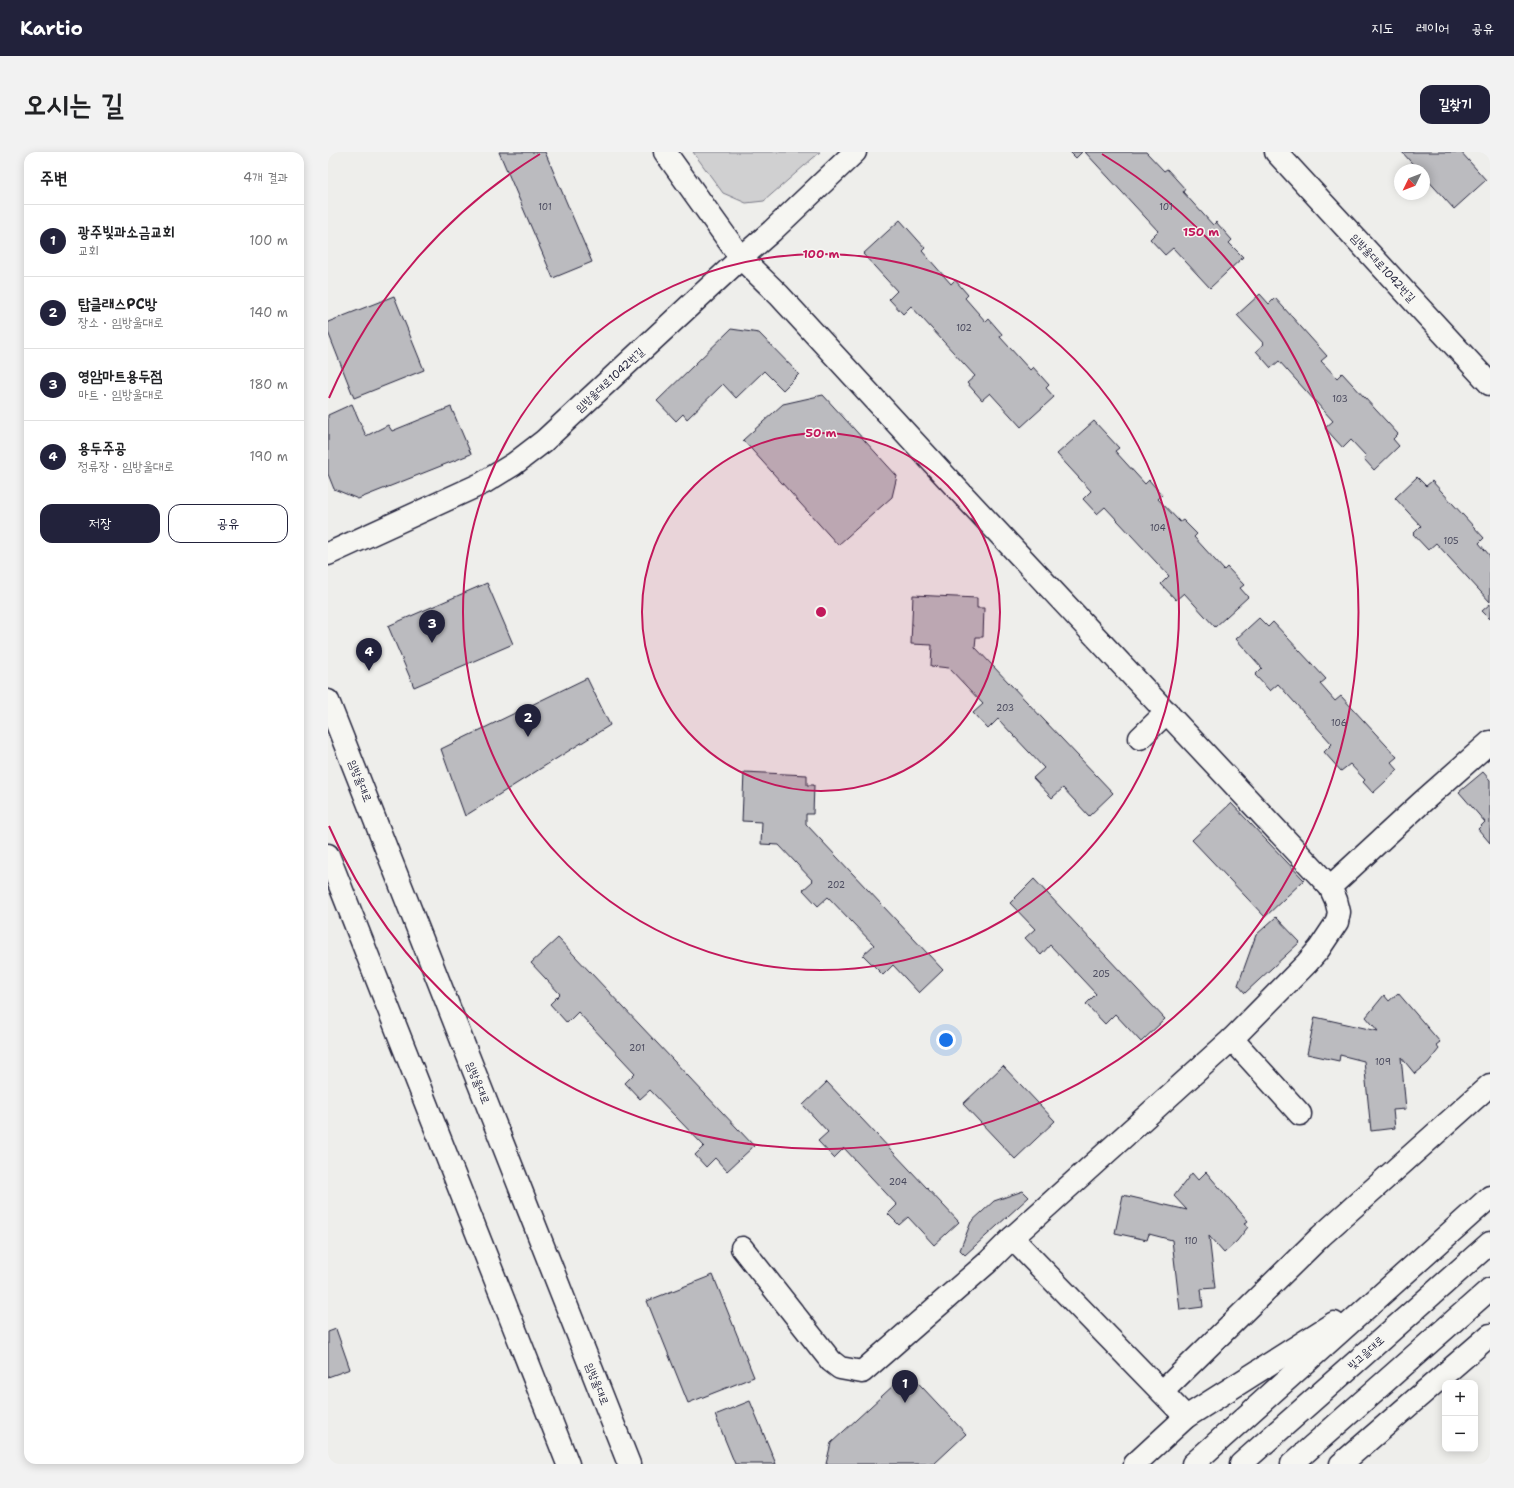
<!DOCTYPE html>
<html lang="ko">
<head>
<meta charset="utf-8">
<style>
	:root { --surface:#fff; --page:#f2f2f2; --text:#202124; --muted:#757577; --line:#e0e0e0; --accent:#22223b }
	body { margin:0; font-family:"Shantell Sans","Poor Story",sans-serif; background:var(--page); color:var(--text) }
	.controls { position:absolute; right:12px; bottom:12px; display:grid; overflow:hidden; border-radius:8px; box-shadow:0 2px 10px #0003 }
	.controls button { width:36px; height:36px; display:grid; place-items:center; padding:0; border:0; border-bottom:1px solid var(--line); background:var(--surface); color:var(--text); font:20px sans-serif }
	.compass { position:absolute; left:1066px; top:12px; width:36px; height:36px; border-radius:50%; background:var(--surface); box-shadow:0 2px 10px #0003; rotate:227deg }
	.you { position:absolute; left:618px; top:888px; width:14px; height:14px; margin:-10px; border:3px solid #fff; border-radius:50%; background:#1a73e8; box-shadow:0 0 0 6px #1a73e833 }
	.badge { display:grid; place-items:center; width:26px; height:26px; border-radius:50%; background:var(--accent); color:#fff; font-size:13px; font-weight:700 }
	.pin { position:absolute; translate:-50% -33px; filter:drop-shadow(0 1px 2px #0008) }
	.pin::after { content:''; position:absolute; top:21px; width:14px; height:12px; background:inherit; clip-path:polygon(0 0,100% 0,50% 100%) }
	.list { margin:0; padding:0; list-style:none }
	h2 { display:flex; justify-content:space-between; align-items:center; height:52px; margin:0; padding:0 16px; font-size:17px }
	h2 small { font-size:13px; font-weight:400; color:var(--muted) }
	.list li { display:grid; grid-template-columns:26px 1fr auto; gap:12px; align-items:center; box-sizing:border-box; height:72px; padding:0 16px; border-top:1px solid var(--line) }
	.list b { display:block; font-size:15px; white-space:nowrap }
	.list p { margin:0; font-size:13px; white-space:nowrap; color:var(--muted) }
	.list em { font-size:13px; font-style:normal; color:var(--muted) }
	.actions { display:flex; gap:8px; padding:12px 16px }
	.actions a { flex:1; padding:9px 0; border:1px solid var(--accent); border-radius:12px; text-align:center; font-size:14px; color:var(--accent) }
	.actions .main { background:var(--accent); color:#fff }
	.map { position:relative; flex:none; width:1162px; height:1312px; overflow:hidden; border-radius:12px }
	header { display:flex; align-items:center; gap:24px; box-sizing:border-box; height:56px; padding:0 20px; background:var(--accent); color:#fff }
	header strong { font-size:19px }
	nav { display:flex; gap:22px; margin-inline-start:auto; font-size:14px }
	.intro { display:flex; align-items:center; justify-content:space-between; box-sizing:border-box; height:96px; padding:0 24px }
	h1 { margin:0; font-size:28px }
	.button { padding:10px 18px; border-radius:12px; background:var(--accent); color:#fff; font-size:14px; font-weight:700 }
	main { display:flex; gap:24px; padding:0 24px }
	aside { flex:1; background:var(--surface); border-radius:12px; box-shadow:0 2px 10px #0003 }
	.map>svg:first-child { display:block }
</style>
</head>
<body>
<header>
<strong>Kartio</strong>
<nav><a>지도</a><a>레이어</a><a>공유</a></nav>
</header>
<div class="intro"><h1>오시는 길</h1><a class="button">길찾기</a></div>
<main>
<aside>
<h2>주변<small>4개 결과</small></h2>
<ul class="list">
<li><span class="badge">1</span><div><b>광주빛과소금교회</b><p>교회</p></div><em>100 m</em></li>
<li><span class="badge">2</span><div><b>탑클래스PC방</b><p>장소 · 임방울대로</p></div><em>140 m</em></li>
<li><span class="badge">3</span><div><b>영암마트용두점</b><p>마트 · 임방울대로</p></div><em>180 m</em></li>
<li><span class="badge">4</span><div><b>용두주공</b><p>정류장 · 임방울대로</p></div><em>190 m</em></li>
</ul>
<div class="actions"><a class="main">저장</a><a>공유</a></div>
</aside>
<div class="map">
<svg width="1162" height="1312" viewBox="0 0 1162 1312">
	<rect width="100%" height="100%" fill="#eeeeeb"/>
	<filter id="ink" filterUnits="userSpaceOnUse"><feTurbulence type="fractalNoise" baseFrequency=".025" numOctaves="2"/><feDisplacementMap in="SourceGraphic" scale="8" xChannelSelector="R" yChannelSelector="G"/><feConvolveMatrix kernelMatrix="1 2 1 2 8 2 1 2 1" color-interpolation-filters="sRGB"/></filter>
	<g filter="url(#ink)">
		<polygon fill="#d0d0d1" stroke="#797986" points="365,0 492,0 436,49 418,51 395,41"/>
		<g fill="#bbbbbf" stroke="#22223b">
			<polygon points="171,0 217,0 264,110 225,126"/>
			<polygon points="742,0 754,0 748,6"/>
			<polygon points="757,0 818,0 836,19 839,17 857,37 855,40 885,73 888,70 904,88 901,91 915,105 882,136 845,96 837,103 822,87 830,79"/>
			<polygon points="1074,0 1133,0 1158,28 1126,57 1096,24 1096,18 1090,18"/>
			<polygon points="572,68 597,96 594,99 623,132 627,128 640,143 637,146 658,170 661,167 674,182 672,185 702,218 705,215 721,233 718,236 726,245 693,275 662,241 654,248 639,231 647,224 583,154 575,162 561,147 569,139 535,102"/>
			<polygon points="932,142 941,152 947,146 999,204 993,209 1009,226 1014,221 1070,282 1065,287 1071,294 1046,318 1036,307 1038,304 1023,288 1015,296 997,276 1005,269 951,209 943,216 928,199 936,192 909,163"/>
			<polygon points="66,144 96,218 26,246 0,180 0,170"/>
			<polygon points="403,177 431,181 471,222 455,238 436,219 408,246 395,232 359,267 355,262 348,269 329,249"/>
			<polygon points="495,243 569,324 564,345 510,393 415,288 455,252"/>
			<polygon points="24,252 38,284 60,273 64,279 123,255 143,302 30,347 6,337 0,322 0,263"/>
			<polygon points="766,269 791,296 787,299 817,332 821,328 834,343 830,347 852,370 855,368 869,382 866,385 896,418 899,415 916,433 912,436 920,445 887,475 856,441 848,448 833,432 841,424 777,355 769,362 755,347 763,339 729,302"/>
			<polygon points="1089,325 1098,334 1104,329 1156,386 1151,391 1162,404 1162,450 1108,391 1100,398 1085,382 1093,374 1067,346"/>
			<polygon points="159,431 185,492 86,535 60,474"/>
			<polygon points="585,443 649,446 649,456 656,456 655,485 648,485 647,495 785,641 761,664 735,636 724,646 705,626 716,616 670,567 660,577 645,561 655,552 621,516 603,514 604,493 583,492"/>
			<polygon points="1162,452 1162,467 1154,459"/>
			<polygon points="931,466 940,475 945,470 998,527 992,532 1007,549 1013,544 1069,605 1063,610 1070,618 1045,641 1035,630 1037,628 1022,612 1013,619 996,600 1004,592 950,532 942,539 927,523 934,516 908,487"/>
			<polygon points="259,526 282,573 137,664 113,597"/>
			<polygon points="416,620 479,623 479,633 486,633 485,662 478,662 478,672 615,818 591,841 565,813 555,823 535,803 546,793 500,745 490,754 475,738 485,729 451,693 433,692 434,670 414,669"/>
			<polygon points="1155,620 1162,628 1162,691 1150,677 1157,670 1131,640"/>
			<polygon points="903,651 976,728 937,765 864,688"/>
			<polygon points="706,727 837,867 813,890 787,862 777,872 758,852 768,842 722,793 713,803 697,786 707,777 682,751"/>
			<polygon points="948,765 972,790 917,841 910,833 928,783"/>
			<polygon points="230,786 426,994 399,1019 387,1006 378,1015 367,1003 376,994 322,938 312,947 297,931 307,921 250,860 239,871 222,852 232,842 203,811"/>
			<polygon points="1070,841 1112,890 1108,893 1111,897 1100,911 1087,922 1073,905 1078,957 1065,958 1067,976 1043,979 1036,909 1012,903 1011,909 979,902 987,865 1050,879 1038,865 1056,843 1061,849"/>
			<polygon points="675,914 727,969 687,1007 635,952"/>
			<polygon points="499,930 631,1070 606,1093 580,1065 571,1073 560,1062 569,1053 516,996 506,1006 490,989 500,980 475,953"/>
			<polygon points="878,1020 920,1069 916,1072 920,1075 909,1089 896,1101 881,1084 887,1136 873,1137 875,1155 852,1158 844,1088 821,1082 819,1088 787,1081 795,1043 859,1058 846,1044 864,1021 870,1028"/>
			<polygon points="695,1039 701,1045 637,1103 632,1098 643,1070 666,1049"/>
			<polygon points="385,1123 426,1225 360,1251 319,1149"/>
			<polygon points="8,1177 22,1217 0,1225 0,1180"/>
			<polygon points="580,1220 638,1282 606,1312 498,1312 503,1291"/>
			<polygon points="422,1249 448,1312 407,1312 387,1263"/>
		</g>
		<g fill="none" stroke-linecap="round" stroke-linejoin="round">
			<defs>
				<g id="minor">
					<polyline points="337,0 413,106 451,143 620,327 1002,735 1008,748 1011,760 1009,770 991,797 979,811 904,887 684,1086 660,1110 534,1220 512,1216 503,1209 414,1096"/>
					<polyline points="948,0 1162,232"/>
					<polyline points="0,402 155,331 186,312 216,289 413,106 444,79 527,0"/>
					<polyline points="812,586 839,560"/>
					<polyline points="1002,735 1093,651 1162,590"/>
					<polyline points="904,887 972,962"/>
					<polyline points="684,1086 858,1265"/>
					<polyline points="834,1240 993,1084 1162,933"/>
				</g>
				<g id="major">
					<polyline points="0,549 301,1312"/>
					<polyline points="0,703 240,1312"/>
					<polyline points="807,1312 858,1265 1006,1171"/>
					<polyline points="865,1312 1162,1045"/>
					<polyline points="913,1312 1162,1091"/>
					<polyline points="964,1312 1162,1137"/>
					<polyline points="1013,1312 1162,1183"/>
				</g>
			</defs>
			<use href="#minor" stroke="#22223b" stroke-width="25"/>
			<use href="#major" stroke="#22223b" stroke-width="25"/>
			<use href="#minor" stroke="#f6f6f2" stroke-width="22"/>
			<use href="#major" stroke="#f6f6f2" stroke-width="22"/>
		</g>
	</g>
	<circle cx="493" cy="460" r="179" fill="#c2185b" fill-opacity=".12"/>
	<g fill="none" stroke="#c2185b" stroke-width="2">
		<circle cx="493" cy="460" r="179"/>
		<circle cx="493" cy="460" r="358"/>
		<path d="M1 246A537 537 0 0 1 212 2M774 2A537 537 0 1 1 1 674"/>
	</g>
	<g text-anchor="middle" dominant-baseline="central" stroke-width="3" stroke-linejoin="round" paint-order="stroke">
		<g font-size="9" fill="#48485c">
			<text x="217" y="55">101</text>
			<text x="838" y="55">101</text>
			<text x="636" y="176">102</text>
			<text x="1012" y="247">103</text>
			<text x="830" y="376">104</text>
			<text x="1123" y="389">105</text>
			<text x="677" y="556">203</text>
			<text x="1011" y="571">106</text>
			<text x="508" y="733">202</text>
			<text x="773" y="822">205</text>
			<text x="309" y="896">201</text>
			<text x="1055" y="910">109</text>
			<text x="570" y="1030">204</text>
			<text x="863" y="1089">110</text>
		</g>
		<g font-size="11" fill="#22223b" stroke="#f6f6f2">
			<text transform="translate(1055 116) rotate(47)">임방울대로1042번길</text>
			<text transform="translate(282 228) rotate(-43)">임방울대로1042번길</text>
			<text transform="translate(32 629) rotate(68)">임방울대로</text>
			<text transform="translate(150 931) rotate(68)">임방울대로</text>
			<text transform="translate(1038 1201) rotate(-42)">빛고을대로</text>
			<text transform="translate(269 1232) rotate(68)">임방울대로</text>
		</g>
	</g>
	<circle cx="493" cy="460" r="6" fill="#c2185b" stroke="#f6f6f2" stroke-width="2"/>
	<g font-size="12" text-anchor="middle" font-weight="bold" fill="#c2185b" stroke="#f6f6f2" stroke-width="3" stroke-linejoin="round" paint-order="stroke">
		<text x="873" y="84">150 m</text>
		<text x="493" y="106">100 m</text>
		<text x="493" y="285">50 m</text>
	</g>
</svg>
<div class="controls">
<button>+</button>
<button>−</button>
</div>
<svg class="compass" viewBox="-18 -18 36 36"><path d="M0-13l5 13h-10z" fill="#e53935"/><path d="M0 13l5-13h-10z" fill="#757577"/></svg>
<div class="you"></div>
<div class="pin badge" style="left:577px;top:1251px">1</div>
<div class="pin badge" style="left:200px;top:585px">2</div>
<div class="pin badge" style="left:104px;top:491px">3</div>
<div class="pin badge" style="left:41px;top:519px">4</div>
</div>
</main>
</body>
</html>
